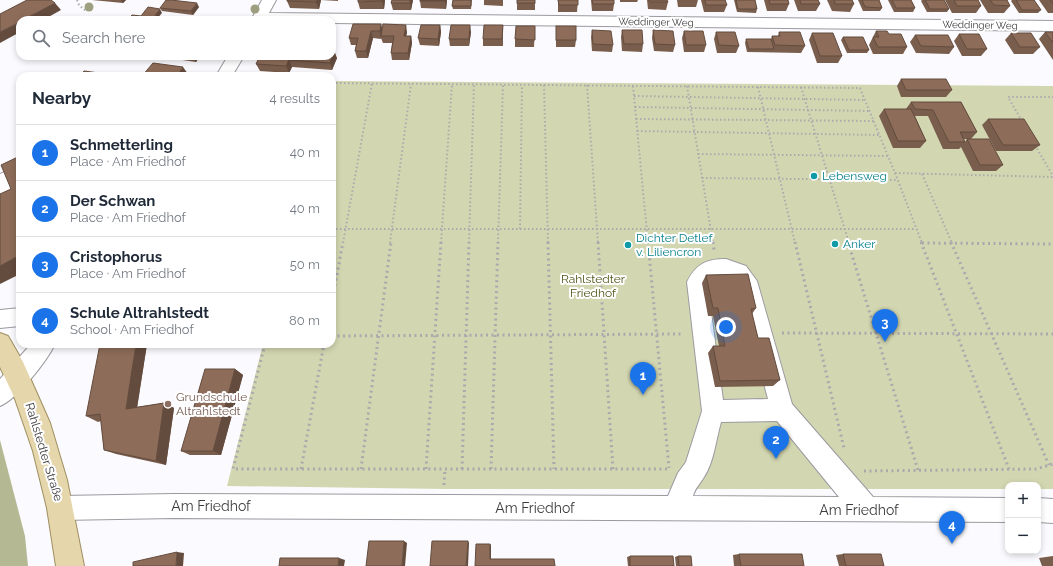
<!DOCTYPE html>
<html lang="en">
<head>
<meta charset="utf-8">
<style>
	:root { --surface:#fff; --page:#f6f6f7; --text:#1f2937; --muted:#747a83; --line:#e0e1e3; --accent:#1a73e8 }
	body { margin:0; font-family:Raleway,sans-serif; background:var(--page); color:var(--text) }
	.controls { position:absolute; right:12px; bottom:12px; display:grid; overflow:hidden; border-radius:8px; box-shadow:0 2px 6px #0003 }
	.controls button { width:36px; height:36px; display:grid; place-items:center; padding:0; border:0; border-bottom:1px solid var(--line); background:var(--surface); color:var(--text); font:20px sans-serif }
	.you { position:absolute; left:726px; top:327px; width:14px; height:14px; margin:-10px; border:3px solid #fff; border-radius:50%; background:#1a73e8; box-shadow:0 0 0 6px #1a73e833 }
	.badge { display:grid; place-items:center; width:26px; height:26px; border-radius:50%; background:var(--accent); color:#fff; font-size:13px; font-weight:700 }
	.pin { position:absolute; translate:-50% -33px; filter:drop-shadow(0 1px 2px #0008) }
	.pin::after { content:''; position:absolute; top:21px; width:14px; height:12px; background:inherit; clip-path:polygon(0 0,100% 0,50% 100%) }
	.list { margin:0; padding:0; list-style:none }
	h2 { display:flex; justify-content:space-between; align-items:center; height:52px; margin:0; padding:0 16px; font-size:17px }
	h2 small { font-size:13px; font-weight:400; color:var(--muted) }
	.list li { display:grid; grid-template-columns:26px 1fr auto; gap:12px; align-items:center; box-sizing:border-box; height:56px; padding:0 16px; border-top:1px solid var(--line) }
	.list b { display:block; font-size:15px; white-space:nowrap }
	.list p { margin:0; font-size:13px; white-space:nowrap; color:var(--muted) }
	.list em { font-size:13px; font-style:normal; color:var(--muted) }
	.icon { flex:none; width:22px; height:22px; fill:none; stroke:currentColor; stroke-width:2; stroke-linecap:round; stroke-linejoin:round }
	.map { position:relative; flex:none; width:1053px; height:566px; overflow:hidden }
	.search { position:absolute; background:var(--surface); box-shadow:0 2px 6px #0003; left:16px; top:16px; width:320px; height:44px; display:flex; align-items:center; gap:10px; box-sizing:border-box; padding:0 14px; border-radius:12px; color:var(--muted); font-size:15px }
	.panel { position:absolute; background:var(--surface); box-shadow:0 2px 6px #0003; left:16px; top:72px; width:320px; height:276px; border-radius:12px }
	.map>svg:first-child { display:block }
</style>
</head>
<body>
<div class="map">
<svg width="1053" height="566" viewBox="0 0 1053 566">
	<rect width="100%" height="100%" fill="#fbfafe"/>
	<polygon fill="#d3d7b1" points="332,81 1053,86 1053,489 1038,489 1038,485 1008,485 1008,489 444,489 227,486 263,344 332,344"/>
	<polygon fill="#b5b993" points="0,440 25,536 28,566 0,566"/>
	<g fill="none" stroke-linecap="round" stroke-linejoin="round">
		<defs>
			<g id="minor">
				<polygon points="262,0 276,0 269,13 1053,21 1053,31 332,23 332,20 251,20"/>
				<polygon points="228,56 244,56 232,76 216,76"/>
				<path d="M20 165V180L14 183C16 195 11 205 0 208V174Z"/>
				<path d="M726 259 746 266 757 281 792 404 873 497 1008 498V522L174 518 61 520 52 517 49 508 52 499 61 496 174 494 668 496 678 473 686 462 702 411 687 282C696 264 706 259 726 259ZM725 275 732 278 738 285 768 399 723 400 707 283 714 276ZM777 421 839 497 693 496C695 488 700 484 704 477 714 462 716 439 721 422Z"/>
				<polygon points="20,308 20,326 0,328 0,310"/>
				<path d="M31 344H55C47 361 17 399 0 406V379Z"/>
				<polygon points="1038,498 1053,499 1053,523 1038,522"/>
			</g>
			<polygon id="major" points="0,333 8,336 23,362 50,423 67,480 84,566 56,566 47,508 33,451 15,399 0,367"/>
		</defs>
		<use href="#minor" stroke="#9a9aa0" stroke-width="2"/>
		<use href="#major" stroke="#9f8f61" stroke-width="2"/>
		<g stroke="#aaaaad" stroke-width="2" stroke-dasharray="1.5 2.5" stroke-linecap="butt">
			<polyline points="77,0 79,5 87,12"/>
			<polyline points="332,83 860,88 895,173 1053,177"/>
			<polyline points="544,85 548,243"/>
			<polyline points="587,85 598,243"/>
			<polyline points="633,86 648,243"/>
			<polyline points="687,86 713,243"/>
			<polyline points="758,87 795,243"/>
			<polyline points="801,87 849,243"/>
			<polyline points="634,96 865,100"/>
			<polyline points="635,107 870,111"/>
			<polyline points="636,119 874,121"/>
			<polyline points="1022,121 1008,97 1053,97"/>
			<polyline points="637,131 879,135"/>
			<polyline points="1035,145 1053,176"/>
			<polyline points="698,154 888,156"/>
			<polyline points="895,173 922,243"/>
			<polyline points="922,174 952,243"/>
			<polyline points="702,178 897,180"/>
			<polyline points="332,229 916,229"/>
			<polyline points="520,229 522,85"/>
			<polyline points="343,243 372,83"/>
			<polyline points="390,243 411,84"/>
			<polyline points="441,243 452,84"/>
			<polyline points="469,243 474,84"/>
			<polyline points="498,243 503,85"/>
		</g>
		<g stroke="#aaaaad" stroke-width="3" stroke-dasharray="2 3.5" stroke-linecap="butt">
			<polyline points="548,242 554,469"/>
			<polyline points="598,242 613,469"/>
			<polyline points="648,242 669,468"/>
			<polyline points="713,242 714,250"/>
			<polyline points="795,242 844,448"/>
			<polyline points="848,242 918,470"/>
			<polyline points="921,242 1009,469"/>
			<polyline points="951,242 1049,465"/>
			<polyline points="922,243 1053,244"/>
			<polyline points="332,302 343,242"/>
			<polyline points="782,333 1053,334"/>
			<polyline points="332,336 683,334"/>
			<polyline points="265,344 233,469 670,469"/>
			<polyline points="301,469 324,344"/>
			<polyline points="361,469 391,242"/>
			<polyline points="426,469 441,242"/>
			<polyline points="462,469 469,242"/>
			<polyline points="491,469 498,242"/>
			<polyline points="864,471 1036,469 1053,464"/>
			<polyline points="444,485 445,469"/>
		</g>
		<use href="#minor" fill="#fff" fill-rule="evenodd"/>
		<use href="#major" fill="#e5d6ac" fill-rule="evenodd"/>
	</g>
	<g fill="#9e9f80">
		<circle cx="89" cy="7" r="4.5"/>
		<circle cx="255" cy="9" r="4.5"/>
	</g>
	<g fill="#795d4d">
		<polygon points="92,0 126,0 123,3"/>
		<polygon points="287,0 338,0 338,1 321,0 319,9 290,8 287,1"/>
		<polygon points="385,0 384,9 360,9 358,2"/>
		<polygon points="392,0 413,0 411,10 393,10 391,3"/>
		<polygon points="447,0 446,9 421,8 420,1"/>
		<polygon points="453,0 472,0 471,9 453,9 452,6"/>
		<polygon points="484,0 503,0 503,6 484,5"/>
		<rect x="517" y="0" width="18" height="10"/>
		<polygon points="558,0 578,0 577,12 558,12"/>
		<polygon points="591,0 614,0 614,4 613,11 592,11"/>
		<polygon points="620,0 638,0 637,2 620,2"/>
		<polygon points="647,0 667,0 668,2 666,10 648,9"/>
		<polygon points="677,0 698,0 696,7 678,7"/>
		<polygon points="701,0 725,0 727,5 724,12 704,12"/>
		<polygon points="734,0 755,0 757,9 756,13 737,12"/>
		<polygon points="764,0 788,0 789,4 786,11 767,11"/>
		<polygon points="794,0 818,0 820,4 816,11 798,11"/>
		<polygon points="827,0 852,0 854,4 850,12 832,11"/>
		<polygon points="858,0 879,0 882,8 880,11 863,11"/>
		<polygon points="888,0 911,0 915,8 913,12 894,12"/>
		<polygon points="922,0 944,0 949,9 947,12 927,12 921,1"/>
		<polygon points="945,0 978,0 981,6 976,13 952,13"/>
		<polygon points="980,0 1007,0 1010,6 1004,13 988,13"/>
		<polygon points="1012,0 1034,0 1041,10 1038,13 1019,13 1011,1"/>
		<polygon points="1039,0 1053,0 1053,13 1048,13"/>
		<polygon points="199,7 193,15 162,11 160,8"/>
		<polygon points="381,24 382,30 407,32 406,36 411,36 412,43 409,60 392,60 391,53 392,43 383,43 381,38 381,39 373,38 368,58 357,58 355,51 356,45 351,45 349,38"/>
		<polygon points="440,25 441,32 439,46 420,45 418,38"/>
		<polygon points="503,25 503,46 483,46 483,39"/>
		<polygon points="535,26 534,47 515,47 515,39"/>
		<polygon points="556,26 576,40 575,47 556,47"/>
		<polygon points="592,30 613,45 612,52 592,51 591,37"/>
		<polygon points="622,30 643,44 642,52 622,51 621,37"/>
		<polygon points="653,30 675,45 673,52 654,51 652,38"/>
		<polygon points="684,31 706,45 704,52 684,52 682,38"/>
		<polygon points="876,31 889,34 907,47 903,54 873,54 869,45"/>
		<polygon points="471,32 469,46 450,46 449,39"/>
		<polygon points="716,32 739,46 736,53 717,53 714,39"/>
		<polygon points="779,32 805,46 801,53 747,52 745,43 746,39 771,39 772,36 778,36"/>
		<polygon points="1045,32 1053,32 1053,60 1039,39"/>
		<polygon points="812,33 842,56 838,63 817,63 809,40"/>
		<polygon points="1011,33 1040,47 1033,54 1014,54 1005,40"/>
		<polygon points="959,34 987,49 981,56 962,56 954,41"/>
		<polygon points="915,35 954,47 949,54 916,53 910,42"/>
		<polygon points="843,37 869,50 867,53 847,53 841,40"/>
		<polygon points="162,56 200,56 196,62 162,57"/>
		<polygon points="260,56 337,58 332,70 292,67 289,73 260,71 256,64"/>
		<polygon points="901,79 952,90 946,97 901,97 897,86"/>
		<polygon points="911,102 961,102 977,132 971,139 964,139 965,142 967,139 1003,165 996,171 973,171 961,147 959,149 943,149 928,116 915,116 926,141 920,148 893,148 879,116 884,109 906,109"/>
		<polygon points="988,119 1040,145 1032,151 996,151 982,125"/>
		<polygon points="706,275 756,308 752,314 758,338 780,380 773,386 715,387 708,353 713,346 719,346 713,316 708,316 702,283"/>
		<polygon points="147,344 137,407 164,403 174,408 166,465 116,454 104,450 101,421 98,422 86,416"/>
		<polygon points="235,369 243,375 221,455 190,455 181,451"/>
		<polygon points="739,554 804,566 734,566 733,555"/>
		<polygon points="843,554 884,566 839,566 836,555"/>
		<polygon points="630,556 674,566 628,566 627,557"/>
		<polygon points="678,556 692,566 676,566 675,557"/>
		<polygon points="1053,556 1053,566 1042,566 1039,558"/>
	</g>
	<g fill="#634c3e">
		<polygon points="121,0 126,0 123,3"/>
		<polygon points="317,0 321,0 319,9 316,2"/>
		<polygon points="382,0 385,0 384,9 382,1"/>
		<polygon points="410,0 413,0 411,10 410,3"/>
		<polygon points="445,0 447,0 446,9 445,1"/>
		<polygon points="55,3 61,10 43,20 23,20"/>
		<polygon points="197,3 199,7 193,15 191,11"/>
		<polygon points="160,9 162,13 156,20 154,17"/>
		<polygon points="20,22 20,32 0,43 0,32"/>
		<polygon points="381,24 383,32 381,36 381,39 380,31"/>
		<polygon points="406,25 407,32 405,43 404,36"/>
		<polygon points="440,25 441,32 439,46 438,39"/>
		<polygon points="470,25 471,32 469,46 469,39"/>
		<polygon points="371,31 373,38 368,58 366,51"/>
		<polygon points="411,36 412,43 409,60 408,53"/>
		<polygon points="334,50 337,58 332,70 330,63"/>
		<polygon points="192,56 200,56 196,62"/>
		<polygon points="289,60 292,67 289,73 286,66"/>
		<polygon points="183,67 188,74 186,76 177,76"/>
		<polygon points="20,255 20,274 0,284 0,266"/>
		<polygon points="136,344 147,344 136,415 126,409"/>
		<polygon points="235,369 243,375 221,455 213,451"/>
		<polygon points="164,403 174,408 166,465 156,461"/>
		<polygon points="404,541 407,543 405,566 402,566"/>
		<polygon points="468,541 469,543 468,566 466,566"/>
		<polygon points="490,544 491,545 491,560 490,559"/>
		<polygon points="177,552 184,553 183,566 176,566"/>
		<polygon points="339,558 345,560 344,566 338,566"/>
	</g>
	<g fill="#8d6c59" stroke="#634c3e">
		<polygon points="27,0 51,0 55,3 23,20 20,20 20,22 0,32 0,14"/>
		<polygon points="166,0 171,0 197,3 191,11 160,8"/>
		<polygon points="287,0 317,0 316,2 287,1"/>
		<polygon points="358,0 382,0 382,1 358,2"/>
		<polygon points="392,0 410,0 410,3 391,3"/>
		<rect x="420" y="0" width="25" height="1"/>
		<polygon points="453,0 471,0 471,6 452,6"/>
		<rect x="517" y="0" width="18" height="3"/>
		<polygon points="558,0 578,0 578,5 559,5"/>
		<polygon points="592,0 614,0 614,4 593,4"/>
		<polygon points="649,0 667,0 668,2 650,2"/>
		<polygon points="705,0 725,0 727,5 706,5"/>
		<polygon points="736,0 755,0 757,9 738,9"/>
		<polygon points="769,0 788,0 789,4 770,4"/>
		<polygon points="800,0 818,0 820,4 801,4"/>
		<polygon points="834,0 852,0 854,4 835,4"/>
		<polygon points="862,0 879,0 882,8 865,7"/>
		<polygon points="892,0 911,0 915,8 896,8"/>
		<polygon points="925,0 944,0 949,9 930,9"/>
		<polygon points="954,0 978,0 981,6 957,6"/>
		<polygon points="990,0 1007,0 1010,6 994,5"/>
		<polygon points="1016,0 1034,0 1041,10 1022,10"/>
		<polygon points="1050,0 1053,0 1053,4"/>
		<polygon points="148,7 160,9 154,17 168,19 167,20 127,20 132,15 141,16"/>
		<polygon points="169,18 188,20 167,20"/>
		<polygon points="353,24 381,24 380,31 371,31 366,51 355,51 358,38 349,38"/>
		<polygon points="383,24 406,25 404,36 411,36 408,53 391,53 394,36 381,36"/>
		<polygon points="421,25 440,25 438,39 418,38"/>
		<polygon points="451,25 470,25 469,39 449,39"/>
		<polygon points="484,25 503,25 502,39 483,39"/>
		<polygon points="516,26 535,26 535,40 515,39"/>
		<rect x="556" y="26" width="20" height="14"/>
		<polygon points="592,30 611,31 613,45 593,44"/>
		<polygon points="622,30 642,30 643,44 624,44"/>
		<polygon points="653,30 673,31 675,45 655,44"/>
		<polygon points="684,31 703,31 706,45 686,45"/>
		<polygon points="876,31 887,31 889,34 901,34 907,47 878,47 873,37 879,37"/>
		<polygon points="716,32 735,32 739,46 719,45"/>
		<polygon points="779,32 800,32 805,46 775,45 772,36 780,36"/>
		<polygon points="1045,32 1053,32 1053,43"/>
		<polygon points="812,33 833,33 842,56 820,56"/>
		<polygon points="1011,33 1031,33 1040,47 1020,47"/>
		<polygon points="959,34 979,34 987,49 967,49"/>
		<polygon points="915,35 948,35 954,47 921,46"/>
		<polygon points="843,37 863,37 869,50 849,50"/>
		<polygon points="746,39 771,39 774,49 749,49"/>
		<polygon points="332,50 334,50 330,63 289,60 286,66 256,64 260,56 332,56"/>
		<polygon points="153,63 183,67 177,76 142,76"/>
		<polygon points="84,71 122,76 80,76"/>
		<polygon points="901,79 946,79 952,90 906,90"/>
		<polygon points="911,102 961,102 977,132 960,132 965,142 949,142 933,110 915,109"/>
		<polygon points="884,109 911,109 926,141 898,141"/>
		<polygon points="988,119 1024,119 1040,145 1003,145"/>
		<polygon points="967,139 989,139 1003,165 980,165"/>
		<polygon points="20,156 20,255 0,266 0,194 11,189 1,165"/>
		<polygon points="748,274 756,308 751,309 758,338 769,338 780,380 720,381 713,346 725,346 718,308 713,308 706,275"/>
		<polygon points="100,344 136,344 126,409 164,403 156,461 104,450 100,414 86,416"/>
		<polygon points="205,369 235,369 213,451 181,451"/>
		<polygon points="369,541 404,541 402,566 366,566"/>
		<polygon points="432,541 468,541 466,566 430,566"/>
		<polygon points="476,544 490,544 490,559 554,559 555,566 475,566"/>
		<polygon points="177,552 176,566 133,566 133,562"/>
		<polygon points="739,554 802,554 804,566 741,566"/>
		<polygon points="843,554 881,554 884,566 846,566"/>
		<polygon points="630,556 673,556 674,566 630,566"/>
		<polygon points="678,556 691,556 692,566 679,566"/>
		<polygon points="280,558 339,558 338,566 279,566"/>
	</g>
	<g fill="#0f9aa8" stroke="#fff" stroke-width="1.5">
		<circle cx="814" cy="176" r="4"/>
		<circle cx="835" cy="244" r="4"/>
		<circle cx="628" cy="245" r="4"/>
	</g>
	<circle fill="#8d6e63" stroke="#fff" stroke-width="1.5" cx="168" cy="404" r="4"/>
	<g text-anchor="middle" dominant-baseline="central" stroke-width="4" stroke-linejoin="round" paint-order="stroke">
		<g font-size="10" fill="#3c3c3e" stroke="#fff">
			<text transform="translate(656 22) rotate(1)">Weddinger Weg</text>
			<text transform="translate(980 25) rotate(1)">Weddinger Weg</text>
		</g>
		<g font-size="12" fill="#0d838f" stroke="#fff" text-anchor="start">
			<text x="822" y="176">Lebensweg</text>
			<text x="636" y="238">Dichter Detlef<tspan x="636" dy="14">v. Liliencron</tspan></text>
			<text x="843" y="244">Anker</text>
		</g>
		<g font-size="12" fill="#525518" stroke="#fff">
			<text x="593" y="279">Rahlstedter<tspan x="593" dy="14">Friedhof</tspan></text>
		</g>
		<g font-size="12" fill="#785e54" stroke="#fff" text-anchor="start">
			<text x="176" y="397">Grundschule<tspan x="176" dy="14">Altrahlstedt</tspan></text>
		</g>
		<g font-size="12" fill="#3c3c3e" stroke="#fff">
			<text transform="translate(44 452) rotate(73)">Rahlstedter Straße</text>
		</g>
		<g font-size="14" fill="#3c3c3e" stroke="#fff">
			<text x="211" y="506">Am Friedhof</text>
			<text x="535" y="508">Am Friedhof</text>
			<text x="859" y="510">Am Friedhof</text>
		</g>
	</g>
</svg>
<div class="controls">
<button>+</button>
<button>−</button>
</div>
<div class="you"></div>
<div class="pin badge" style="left:643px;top:395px">1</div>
<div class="pin badge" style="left:776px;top:459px">2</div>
<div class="pin badge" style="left:885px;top:342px">3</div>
<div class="pin badge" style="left:952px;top:544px">4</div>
<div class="search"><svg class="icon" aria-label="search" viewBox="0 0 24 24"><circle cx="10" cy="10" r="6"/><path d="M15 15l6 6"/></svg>Search here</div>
<section class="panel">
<h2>Nearby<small>4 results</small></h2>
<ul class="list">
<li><span class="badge">1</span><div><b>Schmetterling</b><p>Place · Am Friedhof</p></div><em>40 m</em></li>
<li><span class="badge">2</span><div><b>Der Schwan</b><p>Place · Am Friedhof</p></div><em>40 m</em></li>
<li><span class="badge">3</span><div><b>Cristophorus</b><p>Place · Am Friedhof</p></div><em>50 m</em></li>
<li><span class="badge">4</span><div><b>Schule Altrahlstedt</b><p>School · Am Friedhof</p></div><em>80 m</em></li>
</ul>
</section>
</div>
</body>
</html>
